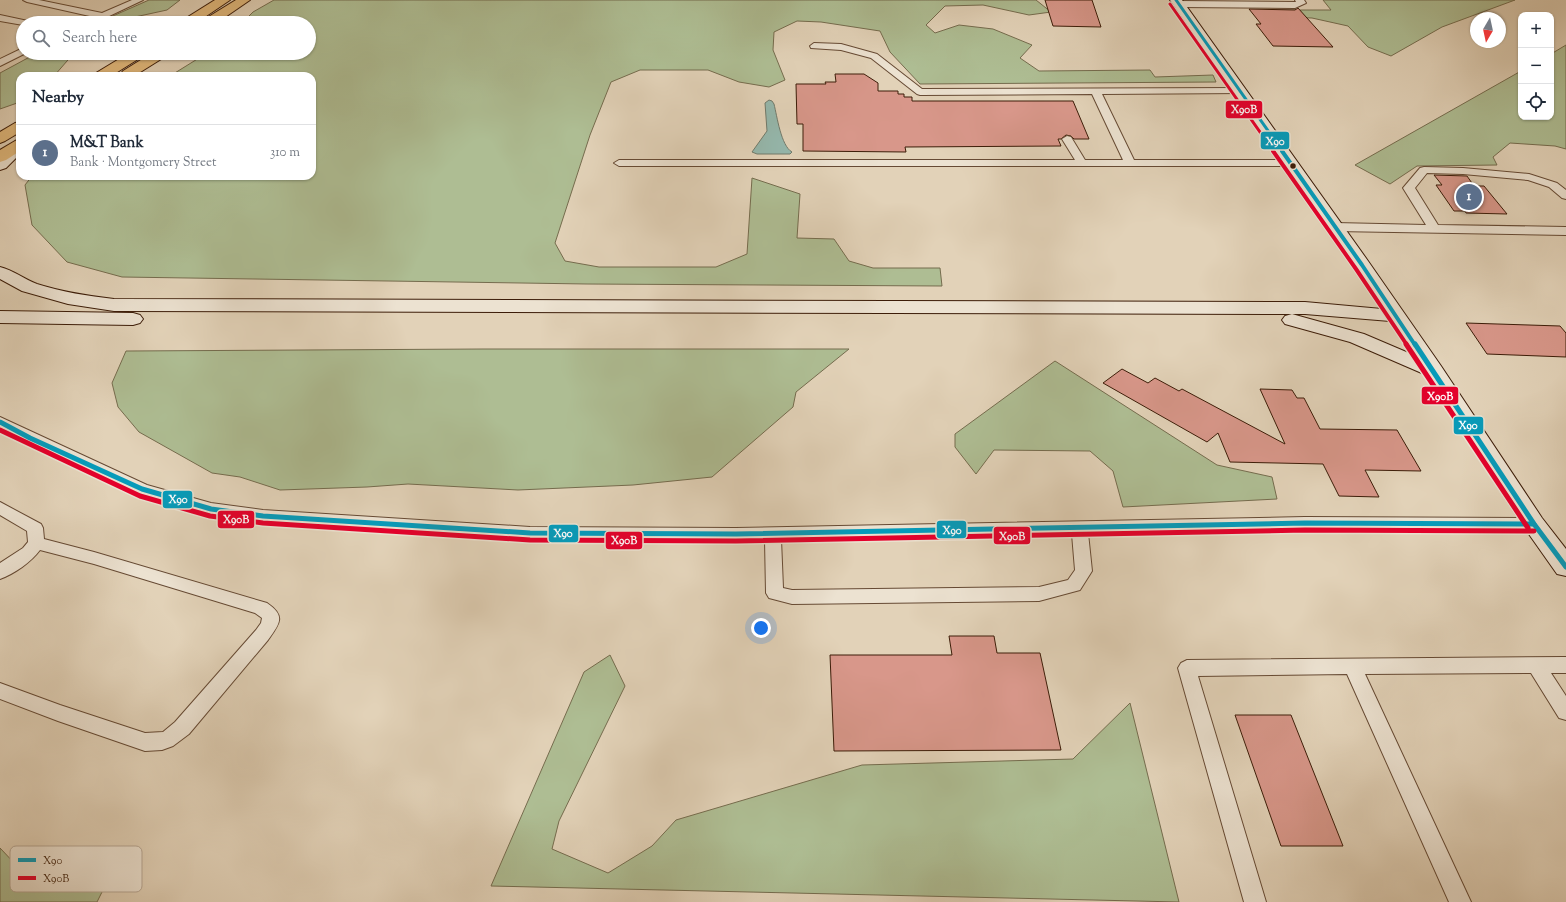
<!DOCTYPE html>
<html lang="en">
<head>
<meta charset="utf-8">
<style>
	:root { --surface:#fff; --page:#f6f6f7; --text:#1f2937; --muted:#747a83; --line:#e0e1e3; --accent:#8f2418 }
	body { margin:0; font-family:"Sorts Mill Goudy",serif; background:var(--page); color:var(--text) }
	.controls { position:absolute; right:12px; top:12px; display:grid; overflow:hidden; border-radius:8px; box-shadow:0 1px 3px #0004 }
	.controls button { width:36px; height:36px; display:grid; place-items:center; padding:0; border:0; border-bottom:1px solid var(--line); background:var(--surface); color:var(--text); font:20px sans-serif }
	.compass { position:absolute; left:1470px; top:12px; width:36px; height:36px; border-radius:50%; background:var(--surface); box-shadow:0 1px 3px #0004; rotate:189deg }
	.you { position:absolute; left:761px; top:628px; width:14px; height:14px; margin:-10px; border:3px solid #fff; border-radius:50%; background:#1a73e8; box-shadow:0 0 0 6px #1a73e833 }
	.badge { display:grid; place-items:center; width:26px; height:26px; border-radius:50%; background:var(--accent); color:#fff; font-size:13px; font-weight:700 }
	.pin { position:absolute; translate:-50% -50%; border:2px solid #fff; box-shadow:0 1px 4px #0006 }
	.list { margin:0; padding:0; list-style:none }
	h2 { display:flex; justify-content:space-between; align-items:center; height:52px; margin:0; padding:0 16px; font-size:17px }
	h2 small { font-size:13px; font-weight:400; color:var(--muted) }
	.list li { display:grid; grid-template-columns:26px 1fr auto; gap:12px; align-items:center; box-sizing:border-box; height:56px; padding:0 16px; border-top:1px solid var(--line) }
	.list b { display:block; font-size:15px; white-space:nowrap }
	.list p { margin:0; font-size:13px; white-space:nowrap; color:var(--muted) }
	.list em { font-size:13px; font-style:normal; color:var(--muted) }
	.icon { flex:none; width:22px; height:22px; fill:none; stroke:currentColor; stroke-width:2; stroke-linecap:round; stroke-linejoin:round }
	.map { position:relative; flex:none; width:1566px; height:902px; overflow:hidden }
	.search { position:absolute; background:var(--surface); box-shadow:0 1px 3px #0004; left:16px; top:16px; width:300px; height:44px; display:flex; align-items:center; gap:10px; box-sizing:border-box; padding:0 14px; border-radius:22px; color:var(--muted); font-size:15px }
	.panel { position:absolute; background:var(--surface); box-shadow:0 1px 3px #0004; left:16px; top:72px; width:300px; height:108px; border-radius:12px }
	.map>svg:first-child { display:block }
</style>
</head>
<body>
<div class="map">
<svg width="1566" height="902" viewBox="0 0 1566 902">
	<rect width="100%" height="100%" fill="#e2d2b8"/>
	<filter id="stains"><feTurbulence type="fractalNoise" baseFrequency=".005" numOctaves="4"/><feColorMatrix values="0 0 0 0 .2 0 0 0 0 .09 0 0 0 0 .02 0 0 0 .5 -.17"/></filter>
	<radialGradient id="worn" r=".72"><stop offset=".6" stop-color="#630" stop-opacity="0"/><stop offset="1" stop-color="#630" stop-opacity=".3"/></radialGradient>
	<g fill="#aebd93" stroke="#756c4e">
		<polygon points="149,0 180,0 167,10 121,20 115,23 97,23"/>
		<polygon points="274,0 1036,0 1051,12 1029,15 983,5 945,6 926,25 935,33 959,25 993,29 1032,45 1020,58 1039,71 1150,70 1155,77 1213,75 1216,82 920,84 890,52 880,31 821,22 797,21 774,32 773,50 785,80 769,87 739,82 708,70 640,70 611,82 590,135 555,243 565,261 599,267 716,267 747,254 752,178 800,194 797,238 834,239 849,261 873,268 940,268 942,286 587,284 122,277 67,262 32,225 25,185 32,176 312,176 312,76 170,76 207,53 309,53 309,23 242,23 253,12"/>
		<polygon points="1323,0 1515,0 1442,27 1391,56 1368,47 1348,26 1312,18 1276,17 1270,10 1331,10"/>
		<polygon points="1566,45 1566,149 1555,146 1510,143 1493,157 1497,165 1417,166 1390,184 1355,165 1521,71 1521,117 1551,117 1551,54"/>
		<polygon points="37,53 74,53 54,76 20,76 20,102 0,109 0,73"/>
		<polygon points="483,349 849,349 796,392 793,407 712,477 633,485 518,490 408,484 367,487 280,490 240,477 212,473 139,432 118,407 112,383 126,351"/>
		<polygon points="1055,361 1217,465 1272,477 1277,499 1123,507 1113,471 1090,451 994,450 976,474 955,447 955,434"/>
		<polygon points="610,655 625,686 559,821 552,849 608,873 652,846 676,820 862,765 1073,759 1130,703 1179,902 491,886 584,672"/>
		<polygon points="0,848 18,867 115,866 97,902 0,902"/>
	</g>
	<path fill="#95b8ad" stroke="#717a6b" d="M769 100 772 101 774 104C777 116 781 146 792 152L790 154H757L752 152 767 131 765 103Z"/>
	<g fill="#d8978a" stroke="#3c1c08">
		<polygon points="1045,0 1092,0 1101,27 1053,26"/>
		<polygon points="1298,8 1333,47 1273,46 1256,24 1261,24 1249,9 1295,10"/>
		<polygon points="835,74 864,74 878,83 878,91 898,91 898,94 904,94 904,97 912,97 912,101 1073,101 1089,139 1074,139 1071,136 1066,135 1061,139 1058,139 1061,146 905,147 906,152 803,151 803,124 797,124 796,84 826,84 825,82 836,82"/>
		<polygon points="1434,175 1467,176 1474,186 1484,186 1507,214 1466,213 1465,211 1454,211 1436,185 1442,185"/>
		<polygon points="1466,323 1560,326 1566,333 1566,357 1487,354"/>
		<polygon points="1122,369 1148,383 1155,378 1179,391 1182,389 1285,444 1260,389 1292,390 1297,398 1304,398 1320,429 1397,430 1421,471 1365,470 1379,497 1339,496 1323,464 1230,462 1218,433 1207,442 1103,383"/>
		<polygon points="949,636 994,636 997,653 1040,653 1061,750 834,751 830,655 952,655"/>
		<polygon points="1235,715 1291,715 1343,846 1281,846"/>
	</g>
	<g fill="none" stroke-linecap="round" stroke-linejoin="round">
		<defs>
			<g id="service">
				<polygon points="23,0 39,0 102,13 132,0 143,0 103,19 27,2"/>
				<polygon points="1295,0 1304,0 1306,3 1295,8 1179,7 1175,4 1179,1 1296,2"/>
				<polygon points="0,15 28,21 29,23 23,23 23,25 0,21"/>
				<polygon points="814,43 841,44 877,54 922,89 1241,88 1244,89 1246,91 1244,93 1102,94 1134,160 1291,160 1296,163 1291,166 619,166 614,163 619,160 1075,160 1062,139 1067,136 1071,137 1085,160 1123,160 1092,94 920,95 917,94 871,58 841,50 811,48 810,46"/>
				<polygon points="23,48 23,53 26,53 0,66 0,59"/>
				<polygon points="1424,167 1463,168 1529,174 1557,183 1566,190 1566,199 1562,198 1549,187 1528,180 1463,174 1427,173 1415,188 1438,225 1566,227 1566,235 1335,231 1331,229 1329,227 1331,225 1335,223 1426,225 1403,188 1420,168"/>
				<path d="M0 417 147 485 211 503 263 510 530 527 736 528 1305 517 1534 518 1540 520 1542 524 1540 528 1534 530 1305 529 1088 533 1092 571 1080 590 1039 601 792 604 769 598 766 593 765 540 530 539 263 522 211 515 136 493 25 442 0 428ZM1072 534 1075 570 1068 580 1039 587 792 590 783 588 781 539Z"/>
				<path d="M0 502 41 524 43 528 44 539 94 552 267 603C286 616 280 623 268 640L189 734 173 746 162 750 145 751 58 721 0 699V683L60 705 145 733 163 732 175 722 256 630 261 623 262 618 255 613 94 564 40 550C31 562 14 574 0 579V563L23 548 28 542 27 531 0 515Z"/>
				<polygon points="1566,657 1566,673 1551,673 1566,696 1566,720 1559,718 1531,673 1365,674 1471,902 1449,902 1347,674 1198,676 1266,902 1244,902 1178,668 1181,663 1187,660"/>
			</g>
			<g id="secondary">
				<path d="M1170 0H1182L1368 261 1441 366 1542 518 1566 549V576L1557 574 1526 530 1424 374 1350 342 1285 324 1282 320 1285 316 1292 314 1299 316 1364 334 1411 354 1390 321 1305 314 114 311 68 304 22 291 0 279V267C13 270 24 279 37 284 62 292 88 296 114 299L1305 302 1382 309 1353 265Z"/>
				<polygon points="20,140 20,154 6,168 0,170 0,156 15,142"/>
				<polygon points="0,311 133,313 140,315 143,319 140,323 133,325 0,323"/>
			</g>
			<polygon id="primary" points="20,139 20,151 6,160 0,162 0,150 15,141"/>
			<g id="motorway">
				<polygon points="215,0 230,0 196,23 181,23 183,20"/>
				<polygon points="236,0 250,0 218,22 210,22 208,19 210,16"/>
				<polygon points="129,53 145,53 143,56 111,76 94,76 96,73"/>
				<polygon points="152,53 168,53 166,56 134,76 122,76 121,74 123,71"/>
				<polygon points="20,122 20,132 5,141 0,143 0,132 15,123"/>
			</g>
		</defs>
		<use href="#service" stroke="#664a34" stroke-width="2"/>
		<use href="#secondary" stroke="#3c1c08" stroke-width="2"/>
		<use href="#primary" stroke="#3c1c08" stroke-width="2"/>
		<use href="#motorway" stroke="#3c1c08" stroke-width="2"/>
		<use href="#service" fill="#ece2d1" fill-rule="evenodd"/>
		<use href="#secondary" fill="#ece2d1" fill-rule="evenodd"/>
		<use href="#primary" fill="#e1b97c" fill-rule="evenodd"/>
		<use href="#motorway" fill="#e1b97c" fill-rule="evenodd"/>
		<defs>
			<polyline id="bus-1-far2" points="1176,0 1283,152"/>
			<polyline id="bus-1-far1" points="1282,151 1362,265 1415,345"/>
			<g id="bus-1">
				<polyline points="1415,344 1534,524 1566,567"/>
				<polyline points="0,422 30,438 142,489 211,509 263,516 530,533 736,534 1305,523 1534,524"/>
			</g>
			<polyline id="bus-2-far2" points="1170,4 1274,152"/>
			<polyline id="bus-2-far1" points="1273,151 1356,269 1407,345"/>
			<g id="bus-2">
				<polyline points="1406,344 1528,528"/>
				<polyline points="0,430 140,496 210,516 263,523 530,540 736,541 1305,530 1534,531"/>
			</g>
		</defs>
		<use href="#bus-1-far2" stroke="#ece2d1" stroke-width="5"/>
		<use href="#bus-1-far1" stroke="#ece2d1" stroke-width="6"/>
		<use href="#bus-1" stroke="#ece2d1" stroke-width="8"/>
		<use href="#bus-2-far2" stroke="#ece2d1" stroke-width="5"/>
		<use href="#bus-2-far1" stroke="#ece2d1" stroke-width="6"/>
		<use href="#bus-2" stroke="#ece2d1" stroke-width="8"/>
		<use href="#bus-1-far2" stroke="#069bba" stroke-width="3"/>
		<use href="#bus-1-far1" stroke="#069bba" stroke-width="4"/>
		<use href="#bus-1" stroke="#069bba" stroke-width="5"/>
		<use href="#bus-2-far2" stroke="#e4002b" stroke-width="3"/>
		<use href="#bus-2-far1" stroke="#e4002b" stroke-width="4"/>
		<use href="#bus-2" stroke="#e4002b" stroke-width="5"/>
	</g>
	<circle fill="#3c1c08" stroke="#ece2d1" stroke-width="1.5" cx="1293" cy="166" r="3.5"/>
	<rect x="10" y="846" width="132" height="46" rx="6" fill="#ece2d1" stroke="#b7a795" stroke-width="1"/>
	<rect x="18" y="858" width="18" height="4" fill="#069bba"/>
	<rect x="18" y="876" width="18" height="4" fill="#e4002b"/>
	<g font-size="11" fill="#3c1c08">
		<text x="43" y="864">X90</text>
		<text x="43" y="882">X90B</text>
	</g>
	<g stroke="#ece2d1" stroke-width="1.5">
		<rect x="1225" y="100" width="38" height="19" rx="4" fill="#e4002b"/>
		<rect x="1260" y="131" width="30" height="19" rx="4" fill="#069bba"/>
		<rect x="1421" y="386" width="38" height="19" rx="4" fill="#e4002b"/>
		<rect x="1453" y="416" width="31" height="19" rx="4" fill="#069bba"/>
		<rect x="162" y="490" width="31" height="19" rx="4" fill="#069bba"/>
		<rect x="217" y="510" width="38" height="19" rx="4" fill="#e4002b"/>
		<rect x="936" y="520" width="31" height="19" rx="4" fill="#069bba"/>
		<rect x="548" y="524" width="31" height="19" rx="4" fill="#069bba"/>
		<rect x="993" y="526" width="38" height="19" rx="4" fill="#e4002b"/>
		<rect x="605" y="531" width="38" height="19" rx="4" fill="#e4002b"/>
	</g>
	<g font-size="11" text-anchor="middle" font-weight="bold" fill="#fff">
		<text x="1244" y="113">X90B</text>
		<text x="1275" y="145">X90</text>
		<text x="1440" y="400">X90B</text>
		<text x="1468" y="429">X90</text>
		<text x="178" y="503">X90</text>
		<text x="236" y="523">X90B</text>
		<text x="952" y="534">X90</text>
		<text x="563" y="537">X90</text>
		<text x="1012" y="540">X90B</text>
		<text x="624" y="544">X90B</text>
	</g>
	<rect width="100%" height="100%" filter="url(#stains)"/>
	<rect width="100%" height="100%" fill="url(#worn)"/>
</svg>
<div class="controls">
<button>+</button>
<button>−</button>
<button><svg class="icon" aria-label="locate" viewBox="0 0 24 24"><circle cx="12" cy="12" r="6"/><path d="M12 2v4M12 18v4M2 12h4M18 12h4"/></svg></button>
</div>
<svg class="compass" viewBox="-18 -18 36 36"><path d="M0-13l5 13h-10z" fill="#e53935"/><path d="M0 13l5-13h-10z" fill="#747a83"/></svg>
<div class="you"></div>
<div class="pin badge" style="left:1469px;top:197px;background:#5c6f8a">1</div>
<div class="search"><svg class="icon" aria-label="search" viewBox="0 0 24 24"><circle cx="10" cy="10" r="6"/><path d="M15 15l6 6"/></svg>Search here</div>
<section class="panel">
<h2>Nearby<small></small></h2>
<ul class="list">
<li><span class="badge" style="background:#5c6f8a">1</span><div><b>M&amp;T Bank</b><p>Bank · Montgomery Street</p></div><em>310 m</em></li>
</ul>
</section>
</div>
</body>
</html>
